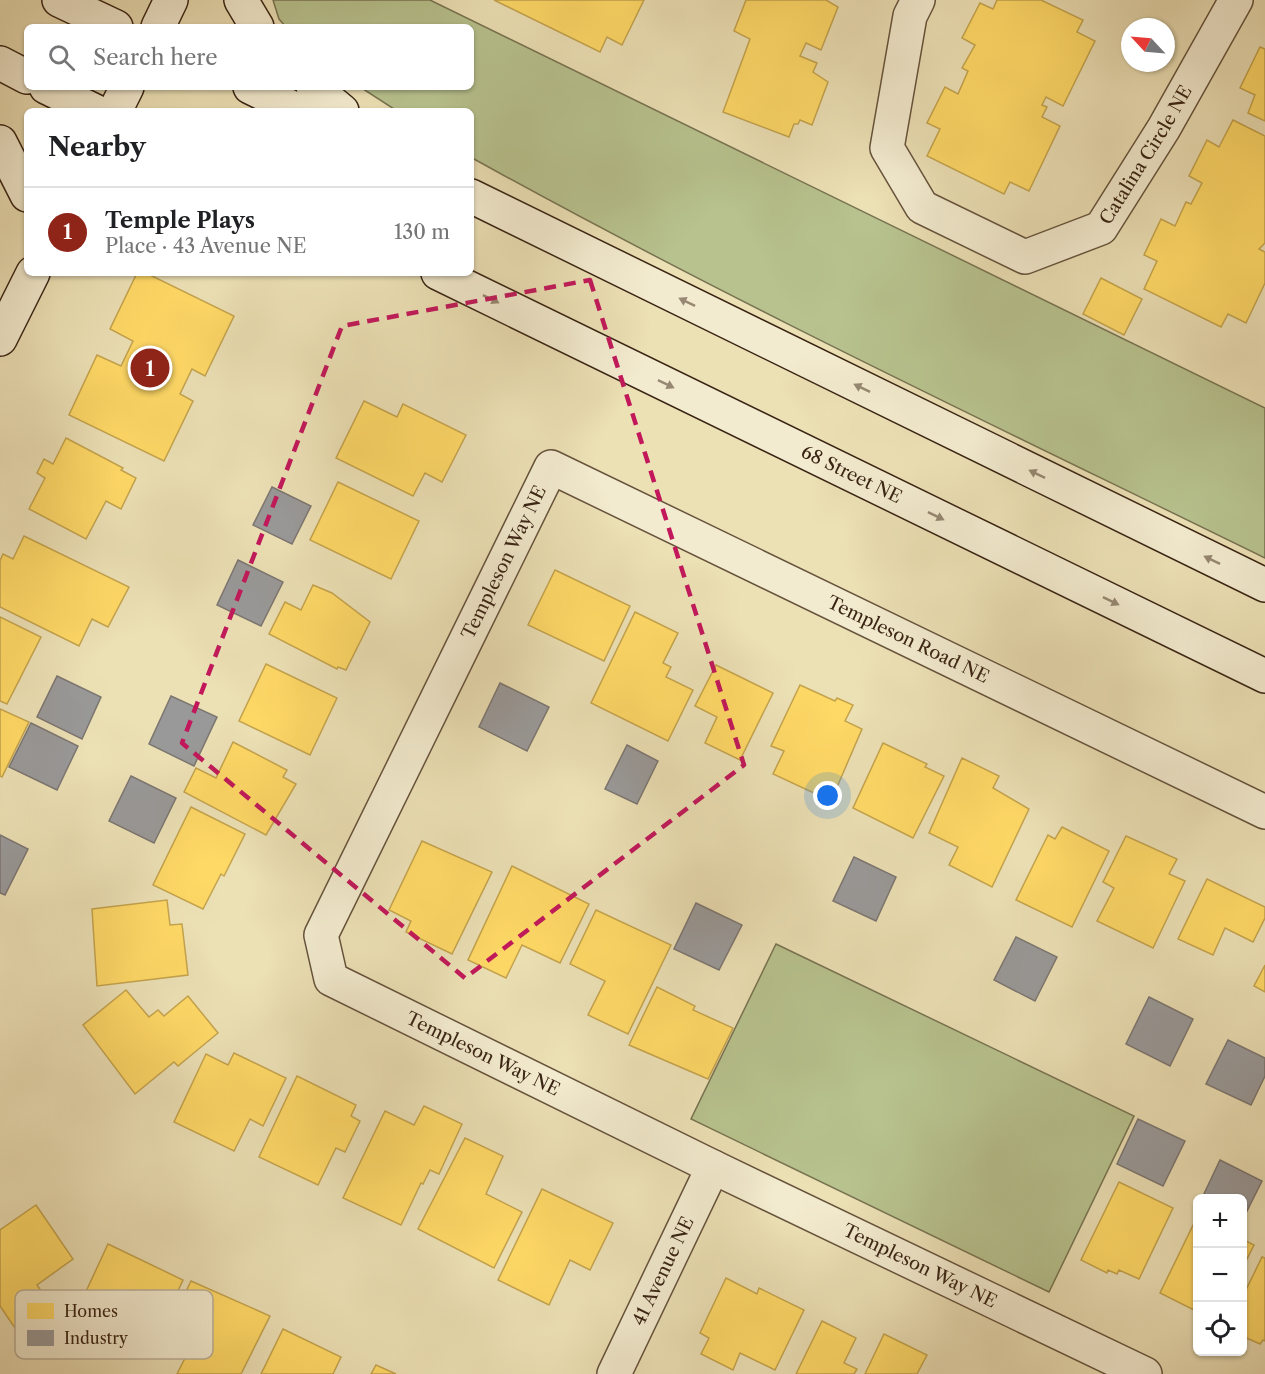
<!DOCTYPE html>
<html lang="en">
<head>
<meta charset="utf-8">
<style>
	:root { --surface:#fff; --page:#f2f2f2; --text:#202124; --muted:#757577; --line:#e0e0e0; --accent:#8f2418 }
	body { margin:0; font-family:"Libre Caslon Text",serif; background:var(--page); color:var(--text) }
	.controls { position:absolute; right:18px; bottom:18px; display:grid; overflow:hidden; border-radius:9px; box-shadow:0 2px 4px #0004 }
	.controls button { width:54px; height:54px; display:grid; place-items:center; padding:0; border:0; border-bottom:2px solid var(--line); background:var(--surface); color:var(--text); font:30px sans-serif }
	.compass { position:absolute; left:1121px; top:18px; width:54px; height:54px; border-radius:50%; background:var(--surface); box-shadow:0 2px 4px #0004; rotate:296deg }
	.you { position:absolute; left:828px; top:796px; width:21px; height:21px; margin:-15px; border:4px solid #fff; border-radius:50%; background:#1a73e8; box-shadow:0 0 0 9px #1a73e833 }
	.badge { display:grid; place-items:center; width:39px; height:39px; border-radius:50%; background:var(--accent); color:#fff; font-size:20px; font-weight:700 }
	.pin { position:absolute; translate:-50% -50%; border:3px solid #fff; box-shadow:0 2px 6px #0006 }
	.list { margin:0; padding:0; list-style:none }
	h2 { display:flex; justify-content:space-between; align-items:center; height:78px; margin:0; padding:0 24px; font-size:26px }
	h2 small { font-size:20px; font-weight:400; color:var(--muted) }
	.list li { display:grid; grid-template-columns:39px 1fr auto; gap:18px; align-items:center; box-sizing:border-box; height:90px; padding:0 24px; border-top:2px solid var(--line) }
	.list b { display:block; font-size:22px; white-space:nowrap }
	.list p { margin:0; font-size:20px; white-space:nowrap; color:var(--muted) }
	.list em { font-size:20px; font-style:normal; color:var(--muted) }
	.icon { flex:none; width:33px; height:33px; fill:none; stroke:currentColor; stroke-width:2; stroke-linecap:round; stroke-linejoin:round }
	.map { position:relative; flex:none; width:1265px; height:1374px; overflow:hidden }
	.search { position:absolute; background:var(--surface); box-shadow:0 2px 4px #0004; left:24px; top:24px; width:450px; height:66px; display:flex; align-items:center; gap:15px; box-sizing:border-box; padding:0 21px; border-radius:9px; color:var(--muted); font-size:22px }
	.panel { position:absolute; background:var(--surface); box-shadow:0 2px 4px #0004; left:24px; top:108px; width:450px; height:168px; border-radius:9px }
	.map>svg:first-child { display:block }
</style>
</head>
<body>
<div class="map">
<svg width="1265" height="1374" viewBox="0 0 1265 1374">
	<rect width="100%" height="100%" fill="#ece0b5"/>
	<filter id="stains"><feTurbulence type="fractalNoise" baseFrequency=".00333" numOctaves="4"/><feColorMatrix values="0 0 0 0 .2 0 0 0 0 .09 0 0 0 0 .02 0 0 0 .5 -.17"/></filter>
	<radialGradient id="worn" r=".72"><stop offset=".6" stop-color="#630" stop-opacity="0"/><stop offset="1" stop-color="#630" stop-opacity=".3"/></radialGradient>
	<g fill="#b7c28e" stroke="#787351" stroke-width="1.5">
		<path d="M273 0H430L1265 408V558C1000 428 732 302 474 159L471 157V111H397L360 87H471V27H286L279 19Z"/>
		<polygon points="776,944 1134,1116 1049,1292 691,1119"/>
	</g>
	<g fill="#ffd966" stroke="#c4a34d" stroke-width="1.5">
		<polygon points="494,0 644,0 622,45 607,37 600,52"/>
		<polygon points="746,0 826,0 838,7 821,50 806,43 800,56 817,63 813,72 828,82 812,125 800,120 798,124 794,124 789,137 723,112 750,39 734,31"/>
		<polygon points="997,0 1041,0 1083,20 1077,32 1095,41 1063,106 1046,97 1042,105 1047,107 1042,117 1060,126 1029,191 1010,182 1004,194 927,156 940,129 927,123 945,87 958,94 968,71 962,68 975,45 962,38 980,3 993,9"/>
		<polygon points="1260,47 1265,49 1265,121 1248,113 1255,95 1240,88"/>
		<polygon points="1233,120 1265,136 1265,243 1259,249 1265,252 1265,283 1246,323 1228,314 1221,327 1144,289 1157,261 1144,255 1161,219 1175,226 1186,202 1191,204 1202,183 1189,176 1207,140 1219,147"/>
		<polygon points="137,273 146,273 234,316 205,376 192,369 180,394 193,401 164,461 69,415 97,355 121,366 133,341 110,329"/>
		<polygon points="1101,278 1142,299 1124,335 1083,314"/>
		<polygon points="364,401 397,417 403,404 466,435 442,482 425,473 413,496 336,458"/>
		<polygon points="66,438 123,468 121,470 136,478 121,509 106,501 86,539 29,509 45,478 37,473 44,459 53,464"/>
		<polygon points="338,482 419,521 391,579 310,540"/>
		<polygon points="24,536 129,587 108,627 92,619 79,646 0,607 0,561 3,554 13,559"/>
		<polygon points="555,570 630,606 604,661 528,625"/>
		<polygon points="313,585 332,593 370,622 346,670 338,667 337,669 269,634 285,602 301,610"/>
		<polygon points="635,612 678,633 663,663 671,667 666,677 693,690 668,741 591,703"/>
		<polygon points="0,617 41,637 7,704 0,701"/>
		<polygon points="266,664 337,698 310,755 239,721"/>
		<polygon points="716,665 773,693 740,760 705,743 717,717 695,706"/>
		<polygon points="800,685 835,701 837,698 853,705 845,721 862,729 831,801 773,774 784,751 771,746"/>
		<polygon points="0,709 29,722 2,777 0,776"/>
		<polygon points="233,742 287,770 283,777 296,784 266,835 184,792 196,768 216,778"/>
		<polygon points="883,743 927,764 925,767 944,776 913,838 853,808"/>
		<polygon points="962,758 999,776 993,788 1029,809 992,887 949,865 958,847 929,833"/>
		<polygon points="191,807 245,834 224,876 221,874 203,909 153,885"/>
		<polygon points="1062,827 1109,851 1072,927 1016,900 1048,835 1055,839"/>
		<polygon points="1126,836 1177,859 1169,874 1185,881 1153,948 1097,921 1114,888 1103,882"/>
		<polygon points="422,841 492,872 452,954 406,932 411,921 389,910"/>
		<polygon points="512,866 589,904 560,963 522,945 506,978 468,960"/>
		<polygon points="1207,879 1265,907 1265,918 1253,942 1225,928 1213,955 1178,939"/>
		<polygon points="167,900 170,925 182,924 188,975 97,986 92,909"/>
		<polygon points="596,910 671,945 628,1034 588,1015 605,981 570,964"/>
		<polygon points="1265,965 1265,992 1254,986"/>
		<polygon points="657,987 695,1006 693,1010 733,1028 708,1079 629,1045"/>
		<polygon points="126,990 149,1017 158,1010 164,1016 188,996 218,1033 178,1066 174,1062 135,1094 83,1025"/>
		<polygon points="234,1053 286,1078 263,1126 250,1119 234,1151 174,1122 206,1054 228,1065"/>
		<polygon points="297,1076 356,1105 351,1116 360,1121 345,1152 336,1148 318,1185 259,1157"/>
		<polygon points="424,1106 462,1124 439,1174 430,1170 423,1184 421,1183 401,1225 343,1198 385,1111 414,1125"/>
		<polygon points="465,1138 503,1156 486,1194 522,1212 494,1268 418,1229"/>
		<polygon points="1119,1182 1173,1208 1139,1279 1119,1270 1117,1274 1108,1270 1107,1273 1081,1260"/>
		<polygon points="542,1189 613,1223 590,1270 570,1260 549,1305 498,1280"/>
		<polygon points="36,1205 73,1259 37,1285 58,1315 23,1340 0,1306 0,1230"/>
		<polygon points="1197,1217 1198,1217 1198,1312 1160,1293"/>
		<polygon points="1242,1239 1254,1245 1242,1269"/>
		<polygon points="108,1244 183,1280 151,1347 110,1328 113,1323 105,1319 108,1313 82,1300"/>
		<polygon points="1262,1257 1265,1258 1265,1341 1263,1340 1260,1344 1242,1336 1242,1298"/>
		<polygon points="726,1278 757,1294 759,1288 804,1310 775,1370 740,1353 733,1370 701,1354 709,1338 700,1333"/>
		<polygon points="191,1281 270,1316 241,1374 177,1374 190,1348 165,1336"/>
		<polygon points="822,1321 856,1338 844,1363 857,1369 854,1374 796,1374"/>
		<polygon points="283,1329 341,1357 333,1374 261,1374"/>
		<polygon points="884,1334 927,1355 917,1374 865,1374"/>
		<polygon points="376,1365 396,1374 371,1374"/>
	</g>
	<g fill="#999" stroke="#7c7671" stroke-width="1.5">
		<polygon points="272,487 311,506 292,544 253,525"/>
		<polygon points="238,560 283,582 261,626 217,605"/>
		<polygon points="57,676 101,697 82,739 37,717"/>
		<polygon points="500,683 549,707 527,751 479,727"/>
		<polygon points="171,696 217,717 194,766 149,744"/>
		<polygon points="31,723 78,746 57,790 9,767"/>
		<polygon points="627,745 658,761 637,804 605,789"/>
		<polygon points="131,776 176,798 154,843 109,821"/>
		<polygon points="0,835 28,849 5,895 0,893"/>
		<polygon points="854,857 896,877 876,921 833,901"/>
		<polygon points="696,903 742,925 719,970 674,949"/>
		<polygon points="1016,937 1057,957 1035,1001 994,980"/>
		<polygon points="1149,997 1193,1019 1170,1066 1126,1044"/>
		<polygon points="1228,1040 1265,1058 1265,1076 1251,1105 1206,1084"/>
		<polygon points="1138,1119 1185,1141 1163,1186 1117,1164"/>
		<polygon points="1220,1160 1262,1181 1242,1221 1242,1198 1202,1198"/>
	</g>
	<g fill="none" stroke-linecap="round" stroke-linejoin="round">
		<defs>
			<g id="street">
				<path id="s1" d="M918 0 910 16 887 148 922 207 1025 257 1101 228 1164 128 1236 0"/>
				<path id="s2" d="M614 1374 713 1167"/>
				<path id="s3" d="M1145 1374 713 1167 331 979 321 935 551 467 1265 812"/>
			</g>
			<g id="secondary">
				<polyline points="59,0 116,27"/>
				<polyline points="241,0 257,27"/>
				<polyline points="158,27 171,0"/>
				<polyline points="0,63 27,77"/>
				<polyline points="46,87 95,111"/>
				<polyline points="250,87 299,111"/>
				<polyline points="313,87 342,111"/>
				<polyline points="115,111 127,87"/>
				<polyline points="0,142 27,195"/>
				<polyline points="471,196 1265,585"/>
				<path id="s4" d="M438 273 1265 676"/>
				<polyline points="0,339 33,273"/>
			</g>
		</defs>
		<use href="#street" stroke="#66533c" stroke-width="36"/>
		<use href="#secondary" stroke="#392414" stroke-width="36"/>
		<use href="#street" stroke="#f3ebcf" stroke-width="33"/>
		<use href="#secondary" stroke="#f3ebcf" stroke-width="33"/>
	</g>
	<defs><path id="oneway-solid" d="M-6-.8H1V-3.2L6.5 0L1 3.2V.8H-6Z" transform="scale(1.5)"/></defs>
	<g fill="#968872">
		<use href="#oneway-solid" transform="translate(491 299) rotate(26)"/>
		<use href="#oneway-solid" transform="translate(687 302) rotate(-154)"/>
		<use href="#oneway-solid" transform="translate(666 384) rotate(26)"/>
		<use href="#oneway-solid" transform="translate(862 388) rotate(-154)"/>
		<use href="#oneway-solid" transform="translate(1037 474) rotate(-154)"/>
		<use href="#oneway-solid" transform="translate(936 516) rotate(26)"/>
		<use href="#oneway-solid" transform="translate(1212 560) rotate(-154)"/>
		<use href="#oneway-solid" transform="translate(1111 601) rotate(26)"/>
	</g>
	<path fill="none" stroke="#c2185b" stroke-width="4.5" stroke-dasharray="12 8" stroke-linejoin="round" d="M590 280 744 765 465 978 182 743 342 326Z"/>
	<g text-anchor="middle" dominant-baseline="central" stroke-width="6" stroke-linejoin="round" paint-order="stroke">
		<g font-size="18" fill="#392414" stroke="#f3ebcf">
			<text stroke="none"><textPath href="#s1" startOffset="502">Catalina Circle NE</textPath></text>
			<text stroke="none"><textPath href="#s4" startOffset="460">68 Street NE</textPath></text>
			<text stroke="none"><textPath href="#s3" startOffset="1365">Templeson Way NE</textPath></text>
			<text stroke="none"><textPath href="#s3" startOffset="1868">Templeson Road NE</textPath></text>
			<text transform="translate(483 1054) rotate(26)">Templeson Way NE</text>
			<text transform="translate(920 1266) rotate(26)">Templeson Way NE</text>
			<text stroke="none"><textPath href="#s2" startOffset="114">41 Avenue NE</textPath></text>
		</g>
	</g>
	<rect x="15" y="1290" width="198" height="69" rx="9" fill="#f3ebcf" stroke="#bbaf97" stroke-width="1.5"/>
	<rect x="27" y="1303" width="27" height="16" fill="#ffd966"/>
	<rect x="27" y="1330" width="27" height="16" fill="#999"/>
	<g font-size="16" fill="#392414">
		<text x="64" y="1317">Homes</text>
		<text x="64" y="1344">Industry</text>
	</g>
	<rect width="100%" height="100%" filter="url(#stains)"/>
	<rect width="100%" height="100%" fill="url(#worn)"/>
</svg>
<div class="controls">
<button>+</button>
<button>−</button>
<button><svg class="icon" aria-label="locate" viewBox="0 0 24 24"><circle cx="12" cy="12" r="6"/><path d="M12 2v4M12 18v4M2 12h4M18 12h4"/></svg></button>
</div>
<svg class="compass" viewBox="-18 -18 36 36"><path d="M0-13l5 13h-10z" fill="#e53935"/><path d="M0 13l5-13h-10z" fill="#757577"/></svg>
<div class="you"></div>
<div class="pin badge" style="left:150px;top:368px">1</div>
<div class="search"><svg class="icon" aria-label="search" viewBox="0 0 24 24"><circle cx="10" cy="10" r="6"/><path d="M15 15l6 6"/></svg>Search here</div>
<section class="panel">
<h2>Nearby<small></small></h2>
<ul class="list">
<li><span class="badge">1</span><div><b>Temple Plays</b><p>Place · 43 Avenue NE</p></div><em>130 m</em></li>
</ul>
</section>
</div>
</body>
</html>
